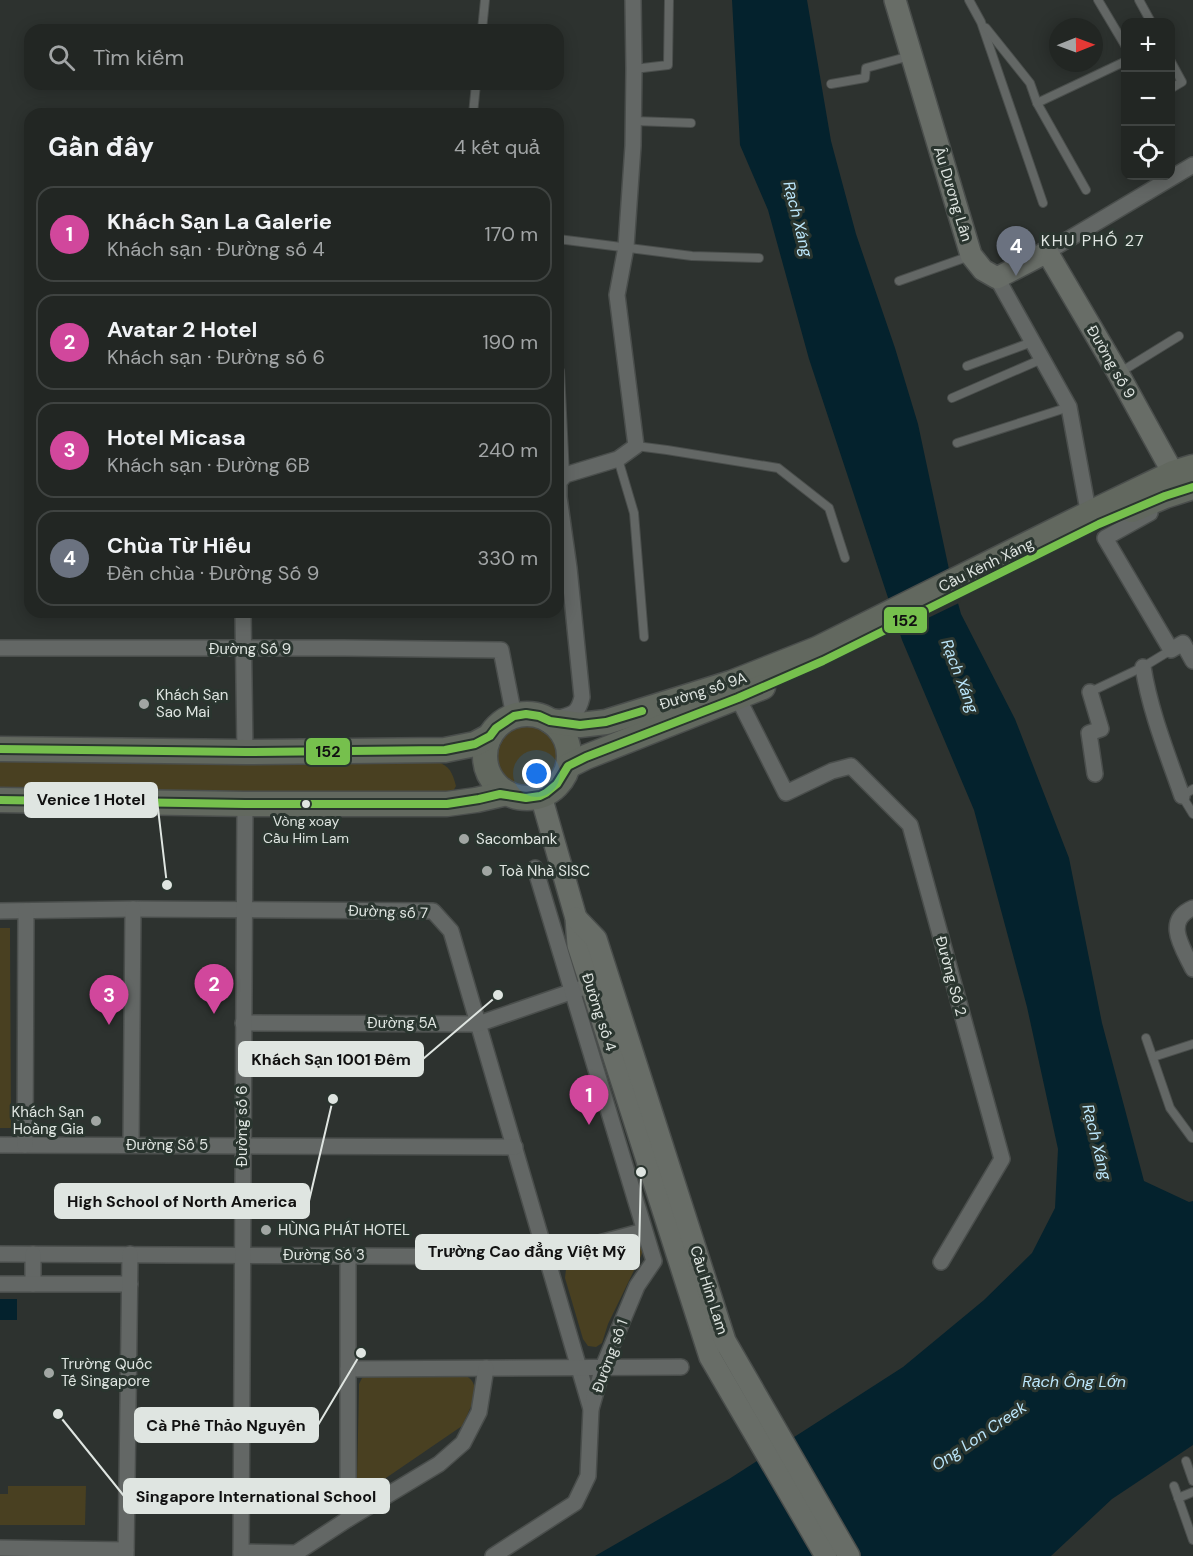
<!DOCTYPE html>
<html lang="vi">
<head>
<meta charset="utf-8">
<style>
  :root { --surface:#222623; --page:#2e3230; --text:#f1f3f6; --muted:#a2a5a6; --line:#3f4341; --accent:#bca0f2 }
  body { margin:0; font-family:"DM Sans",sans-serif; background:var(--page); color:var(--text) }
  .controls { position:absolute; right:18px; top:18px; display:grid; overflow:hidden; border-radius:12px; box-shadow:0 3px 15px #0003 }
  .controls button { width:54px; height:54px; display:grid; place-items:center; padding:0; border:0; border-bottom:2px solid var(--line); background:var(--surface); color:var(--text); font:30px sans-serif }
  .compass { position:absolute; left:1049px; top:18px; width:54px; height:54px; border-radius:50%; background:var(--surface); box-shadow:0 3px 15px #0003; rotate:89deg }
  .you { position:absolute; left:537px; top:774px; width:21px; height:21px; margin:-15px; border:4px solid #fff; border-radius:50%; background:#1a73e8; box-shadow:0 0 0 9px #1a73e833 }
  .badge { display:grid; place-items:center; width:39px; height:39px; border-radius:50%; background:var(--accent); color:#fff; font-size:20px; font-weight:700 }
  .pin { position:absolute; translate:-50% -50px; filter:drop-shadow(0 2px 3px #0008) }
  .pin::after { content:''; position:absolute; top:32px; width:21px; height:18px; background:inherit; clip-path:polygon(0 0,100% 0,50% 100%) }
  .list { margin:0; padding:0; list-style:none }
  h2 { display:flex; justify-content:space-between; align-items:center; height:78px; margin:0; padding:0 24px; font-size:26px }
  h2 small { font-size:20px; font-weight:400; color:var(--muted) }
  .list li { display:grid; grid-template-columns:39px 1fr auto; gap:18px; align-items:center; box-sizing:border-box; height:96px; margin:0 12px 12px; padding:0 12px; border:2px solid var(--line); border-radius:18px }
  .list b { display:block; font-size:22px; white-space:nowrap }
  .list p { margin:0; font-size:20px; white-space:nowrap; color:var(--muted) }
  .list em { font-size:20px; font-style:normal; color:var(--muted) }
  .icon { flex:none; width:33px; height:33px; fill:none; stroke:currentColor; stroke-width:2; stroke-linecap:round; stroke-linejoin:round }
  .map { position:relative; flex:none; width:1193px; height:1556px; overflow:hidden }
  .search { position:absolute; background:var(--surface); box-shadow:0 3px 15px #0003; left:24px; top:24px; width:540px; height:66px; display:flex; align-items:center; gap:15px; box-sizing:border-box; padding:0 21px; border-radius:18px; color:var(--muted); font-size:22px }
  .panel { position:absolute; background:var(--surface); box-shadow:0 3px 15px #0003; left:24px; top:108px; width:540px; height:510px; border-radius:18px }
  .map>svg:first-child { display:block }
</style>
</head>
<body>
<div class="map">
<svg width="1193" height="1556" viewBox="0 0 1193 1556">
  <rect width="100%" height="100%" fill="#2d322f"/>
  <!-- green -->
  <g fill="#494021">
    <circle cx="528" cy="757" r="31"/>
    <path d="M 0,756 L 434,761 C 449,765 452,771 456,786 L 452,793 L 0,792 Z"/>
    <polygon points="0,928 10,928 11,1128 0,1128"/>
    <polygon points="632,1243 639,1246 643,1250 641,1256 608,1324 602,1343 596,1347 588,1346 583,1339 565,1278 566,1269 579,1255"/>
    <path d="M 370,1374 L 460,1374 C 487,1380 470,1409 462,1426 L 364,1493 L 359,1489 L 357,1477 L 359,1390 L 359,1384 L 362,1378 Z"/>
    <polygon points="8,1486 86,1486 85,1525 0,1525 0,1494 8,1494"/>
  </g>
  <!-- water -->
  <g fill="#04222d">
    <polygon points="732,0 807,0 831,141 856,234 895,348 918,424 950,574 961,614 1015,719 1069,858 1102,1023 1144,1181 1189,1202 1193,1201 1193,1445 1112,1499 1051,1556 595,1556 729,1479 903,1367 984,1300 1032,1253 1055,1208 1058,1149 1027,1007 974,810 902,640 809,359 768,210 740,145"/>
    <rect x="0" y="1299" width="17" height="21"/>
  </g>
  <!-- pier -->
  <polygon fill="#2d322f" points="954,575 961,602 897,633 889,607"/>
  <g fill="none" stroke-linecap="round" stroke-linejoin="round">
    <!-- lane casing -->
    <g stroke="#4a4e4c" stroke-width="10">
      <g id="lane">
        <polyline points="969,0 981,22 1043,203"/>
        <polyline points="1098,0 1126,47"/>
        <polyline points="1139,0 1151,22"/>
        <polyline points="986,28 1030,83 1037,103 1086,190"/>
        <polyline points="482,30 485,0"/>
        <polyline points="1170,60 1182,82 1170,89"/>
        <polyline points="634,69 668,65 669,0"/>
        <polyline points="831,84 865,78 866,68 910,56"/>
        <polyline points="1037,103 1126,61"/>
        <polyline points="473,114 476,84"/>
        <polyline points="634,121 691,123"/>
        <polyline points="558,239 692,256 759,258"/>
        <polyline points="899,281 970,256"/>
        <polyline points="967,366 1032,342"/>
        <polyline points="560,371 565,475"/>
        <polyline points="1119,373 1179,336"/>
        <polyline points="952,398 1042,359"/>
        <polyline points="957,443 1069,407"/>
        <polyline points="636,446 667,450 778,468 829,508 845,558"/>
        <polyline points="618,459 634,513 644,637"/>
        <polyline points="1090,692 1143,667 1171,650"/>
        <polyline points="1193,789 1182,796 1193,814"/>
        <polyline points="1146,1038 1170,1108 1192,1138 1193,1138"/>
        <polyline points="1153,1057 1193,1044"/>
        <polyline points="1186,1461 1193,1481"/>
        <polyline points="1174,1486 1193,1540"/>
        <polyline points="1178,1498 1193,1492"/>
      </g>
    </g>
    <!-- street casing -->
    <g stroke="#4a4e4c" stroke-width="18">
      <g id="street">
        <polyline points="1047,252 1193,165"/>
        <polyline points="997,278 1069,407 1087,505"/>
        <polyline points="1150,513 1105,538 1171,650 1183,643 1193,661"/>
        <polyline points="243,612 245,752"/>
        <polyline points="0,648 345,648 501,650 514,716"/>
        <path d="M 1143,667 C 1150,711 1167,753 1182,796"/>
        <polyline points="1090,692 1101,729 1089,733 1095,774"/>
        <polyline points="738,698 786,793 832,771 851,766 910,825 1002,1159 941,1262"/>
        <path d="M 556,719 C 572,714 578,715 582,697 L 569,568 L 559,497 L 559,482 L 565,475 L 618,459 L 636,446 L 617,295 L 626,247 L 633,146 L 634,69 L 633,0"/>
        <path d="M 1193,908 C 1163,921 1183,948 1193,969"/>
        <polyline points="0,911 133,909 433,911 451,931 591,1409"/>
        <polyline points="243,1023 478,1024 582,988"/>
        <polyline points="0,1145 515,1147"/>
        <polyline points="25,1145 26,911"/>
        <polyline points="131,1145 133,909"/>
        <polyline points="0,1254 547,1257 644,1231"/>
        <polyline points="33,1254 33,1284"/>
        <polyline points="0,1284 130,1284"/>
        <polyline points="348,1369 681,1367"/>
        <polyline points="348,1519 348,1256"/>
        <polyline points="0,1548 126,1550"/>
        <polyline points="241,1552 296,1553 348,1519 439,1464 463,1443 479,1412 486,1368"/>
        <polyline points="126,1556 130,1254"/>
        <polyline points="241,1556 245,804"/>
        <polyline points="493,1556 575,1503 588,1476 591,1409 603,1367 637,1286 654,1261 535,868"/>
      </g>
    </g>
    <!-- secondary casing -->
    <g stroke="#4a4e4c" stroke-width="24">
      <g id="secondary">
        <polyline points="895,0 971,255 983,270 997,278 1047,252 1118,373 1173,473"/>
        <polyline points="541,796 576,918 578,945 710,1357 826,1556"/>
        <polyline points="576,918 596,939 725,1341 849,1556"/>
      </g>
    </g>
    <!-- primary casing -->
    <g stroke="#4a4e4c" stroke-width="27">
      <g id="primary">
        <polyline points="1132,510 1165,496 1193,487"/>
        <circle cx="527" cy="756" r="42"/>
        <polyline points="550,721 580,725 606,722 731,683 817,649 1092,512 1173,473 1193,467"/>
        <polyline points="0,749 245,752 445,750 475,744 490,736"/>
        <polyline points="568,766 586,757 763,687"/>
        <polyline points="0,800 245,804 447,804 476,800 507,793"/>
      </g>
    </g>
    <!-- lane -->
    <use href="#lane" stroke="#636765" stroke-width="8"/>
    <!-- street -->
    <use href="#street" stroke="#636765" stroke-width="15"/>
    <!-- secondary -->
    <use href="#secondary" stroke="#686d67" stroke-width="21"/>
    <!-- primary -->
    <use href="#primary" stroke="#62685f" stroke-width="24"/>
    <!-- bus-1 casing -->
    <g stroke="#2a352f" stroke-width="12">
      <g id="bus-1">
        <polyline points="0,749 245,752 445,750 475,744 490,736 496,728 514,716 526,714 539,716 550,721 580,725 606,722 642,711"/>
        <polyline points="0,800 245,804 447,804 479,799 500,794 526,798 540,796 546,793 557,784 568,766 586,757 738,698 823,661 1099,524 1165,496 1193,487"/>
      </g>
    </g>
    <!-- bus-1 -->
    <use href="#bus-1" stroke="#76c04d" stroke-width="8"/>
  </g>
  <!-- markers -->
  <g fill="#a1a6a3" stroke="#2a352f" stroke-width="2">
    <circle cx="144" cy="704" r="6"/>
    <circle cx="464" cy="839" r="6"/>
    <circle cx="487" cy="871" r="6"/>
    <circle cx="96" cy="1121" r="6"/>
    <circle cx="266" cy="1230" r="6"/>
    <circle cx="49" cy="1373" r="6"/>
  </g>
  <circle fill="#dfe5e1" stroke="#2a352f" stroke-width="2" cx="306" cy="804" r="5"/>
  <g text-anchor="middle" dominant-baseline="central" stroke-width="6" stroke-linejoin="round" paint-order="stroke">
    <!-- bus labels -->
    <g font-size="14" fill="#dfe5e1" stroke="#2a352f">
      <text x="306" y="821">Vòng xoay<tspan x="306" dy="17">Cầu Him Lam</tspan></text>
    </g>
    <!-- street labels -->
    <g font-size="15" fill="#dfe5e1" stroke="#2a352f">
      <text transform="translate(953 194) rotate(73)">Âu Dương Lân</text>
      <text transform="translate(1111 362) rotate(60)">Đường số 9</text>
      <text transform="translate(986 565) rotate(-26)">Cầu Kênh Xáng</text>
      <text x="250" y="649">Đường Số 9</text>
      <text transform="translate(703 691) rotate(-18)">Đường số 9A</text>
      <text transform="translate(388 912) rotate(2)">Đường số 7</text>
      <text transform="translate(951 976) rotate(75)">Đường Số 2</text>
      <text transform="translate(599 1012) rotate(72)">Đường số 4</text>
      <text x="402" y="1023">Đường 5A</text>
      <text transform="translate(242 1126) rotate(-90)">Đường số 6</text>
      <text x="167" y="1145">Đường Số 5</text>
      <text x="324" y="1255">Đường Số 3</text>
      <text transform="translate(709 1290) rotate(72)">Cầu Him Lam</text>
      <text transform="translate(610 1356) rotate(-70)">Đường số 1</text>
    </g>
    <!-- poi labels -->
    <g font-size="15" fill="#dfe5e1" stroke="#2a352f" text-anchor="start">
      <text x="156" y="695">Khách Sạn<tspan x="156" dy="17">Sao Mai</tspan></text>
      <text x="476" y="839">Sacombank</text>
      <text x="499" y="871">Toà Nhà SISC</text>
      <text x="84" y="1112" text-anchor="end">Khách Sạn<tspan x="84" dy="17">Hoàng Gia</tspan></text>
      <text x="278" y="1230">HÙNG PHÁT HOTEL</text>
      <text x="61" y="1364">Trường Quốc<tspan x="61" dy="17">Tế Singapore</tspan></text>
    </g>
    <!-- water labels -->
    <g font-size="16" font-style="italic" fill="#bce7fc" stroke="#2a352f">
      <text transform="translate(798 219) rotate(76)">Rạch Xáng</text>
      <text transform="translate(960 676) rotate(69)">Rạch Xáng</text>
      <text transform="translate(1097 1142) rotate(76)">Rạch Xáng</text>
      <text x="1074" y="1381">Rạch Ông Lớn</text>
      <text transform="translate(979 1436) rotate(-34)">Ong Lon Creek</text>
    </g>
    <!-- neighbourhood labels -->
    <g font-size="16" letter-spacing="1.5" fill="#dfe5e1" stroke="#2a352f">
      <text x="1093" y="240">KHU PHỐ 27</text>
    </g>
  </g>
  <!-- callouts -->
  <path fill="none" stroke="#dfe5e1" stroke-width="2" d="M167 885L157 800M498 995L423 1059M333 1099L309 1201M641 1172L639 1252M361 1353L318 1425M58 1414L124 1496"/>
  <g fill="#dfe5e1" stroke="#2a352f" stroke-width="2">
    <circle cx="167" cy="885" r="6"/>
    <circle cx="498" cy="995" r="6"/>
    <circle cx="333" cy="1099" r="6"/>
    <circle cx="641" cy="1172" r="6"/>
    <circle cx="361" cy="1353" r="6"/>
    <circle cx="58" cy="1414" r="6"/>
  </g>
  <g fill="#dfe5e1" stroke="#dfe5e1" stroke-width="2">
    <rect x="25" y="783" width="132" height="34" rx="6"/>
    <rect x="239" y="1042" width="184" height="34" rx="6"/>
    <rect x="55" y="1184" width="254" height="34" rx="6"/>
    <rect x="416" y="1235" width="223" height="34" rx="6"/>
    <rect x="135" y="1408" width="183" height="34" rx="6"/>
    <rect x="124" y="1479" width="265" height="34" rx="6"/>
  </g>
  <g font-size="16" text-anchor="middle" font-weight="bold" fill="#111">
    <text x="91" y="805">Venice 1 Hotel</text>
    <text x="331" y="1065">Khách Sạn 1001 Đêm</text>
    <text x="182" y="1207">High School of North America</text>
    <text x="527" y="1257">Trường Cao đẳng Việt Mỹ</text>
    <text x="226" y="1431">Cà Phê Thảo Nguyên</text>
    <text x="256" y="1502">Singapore International School</text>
  </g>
  <g stroke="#2a352f" stroke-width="2">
    <rect x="883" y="606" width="45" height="28" rx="6" fill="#76c04d"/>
    <rect x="305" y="737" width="46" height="29" rx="6" fill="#76c04d"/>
  </g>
  <g font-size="16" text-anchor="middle" font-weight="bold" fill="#111">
    <text x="905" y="626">152</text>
    <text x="328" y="757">152</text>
  </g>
</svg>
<div class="controls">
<button>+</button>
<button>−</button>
<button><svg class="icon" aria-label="locate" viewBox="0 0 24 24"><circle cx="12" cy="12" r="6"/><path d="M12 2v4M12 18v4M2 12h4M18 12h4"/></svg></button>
</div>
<svg class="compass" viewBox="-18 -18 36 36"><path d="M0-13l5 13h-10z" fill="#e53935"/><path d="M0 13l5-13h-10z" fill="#a2a5a6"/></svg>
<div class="you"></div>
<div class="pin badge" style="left:589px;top:1125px;background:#d1479c">1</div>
<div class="pin badge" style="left:214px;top:1014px;background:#d1479c">2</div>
<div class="pin badge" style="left:109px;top:1025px;background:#d1479c">3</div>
<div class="pin badge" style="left:1016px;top:276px;background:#6b7280">4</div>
<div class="search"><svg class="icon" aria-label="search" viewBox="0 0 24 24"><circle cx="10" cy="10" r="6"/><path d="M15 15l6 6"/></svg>Tìm kiếm</div>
<section class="panel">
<h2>Gần đây<small>4 kết quả</small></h2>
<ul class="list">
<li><span class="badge" style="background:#d1479c">1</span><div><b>Khách Sạn La Galerie</b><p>Khách sạn · Đường số 4</p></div><em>170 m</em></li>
<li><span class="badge" style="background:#d1479c">2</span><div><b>Avatar 2 Hotel</b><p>Khách sạn · Đường số 6</p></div><em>190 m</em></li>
<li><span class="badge" style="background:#d1479c">3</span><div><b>Hotel Micasa</b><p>Khách sạn · Đường 6B</p></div><em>240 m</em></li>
<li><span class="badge" style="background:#6b7280">4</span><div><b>Chùa Từ Hiếu</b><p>Đền chùa · Đường Số 9</p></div><em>330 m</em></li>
</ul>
</section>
</div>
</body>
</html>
